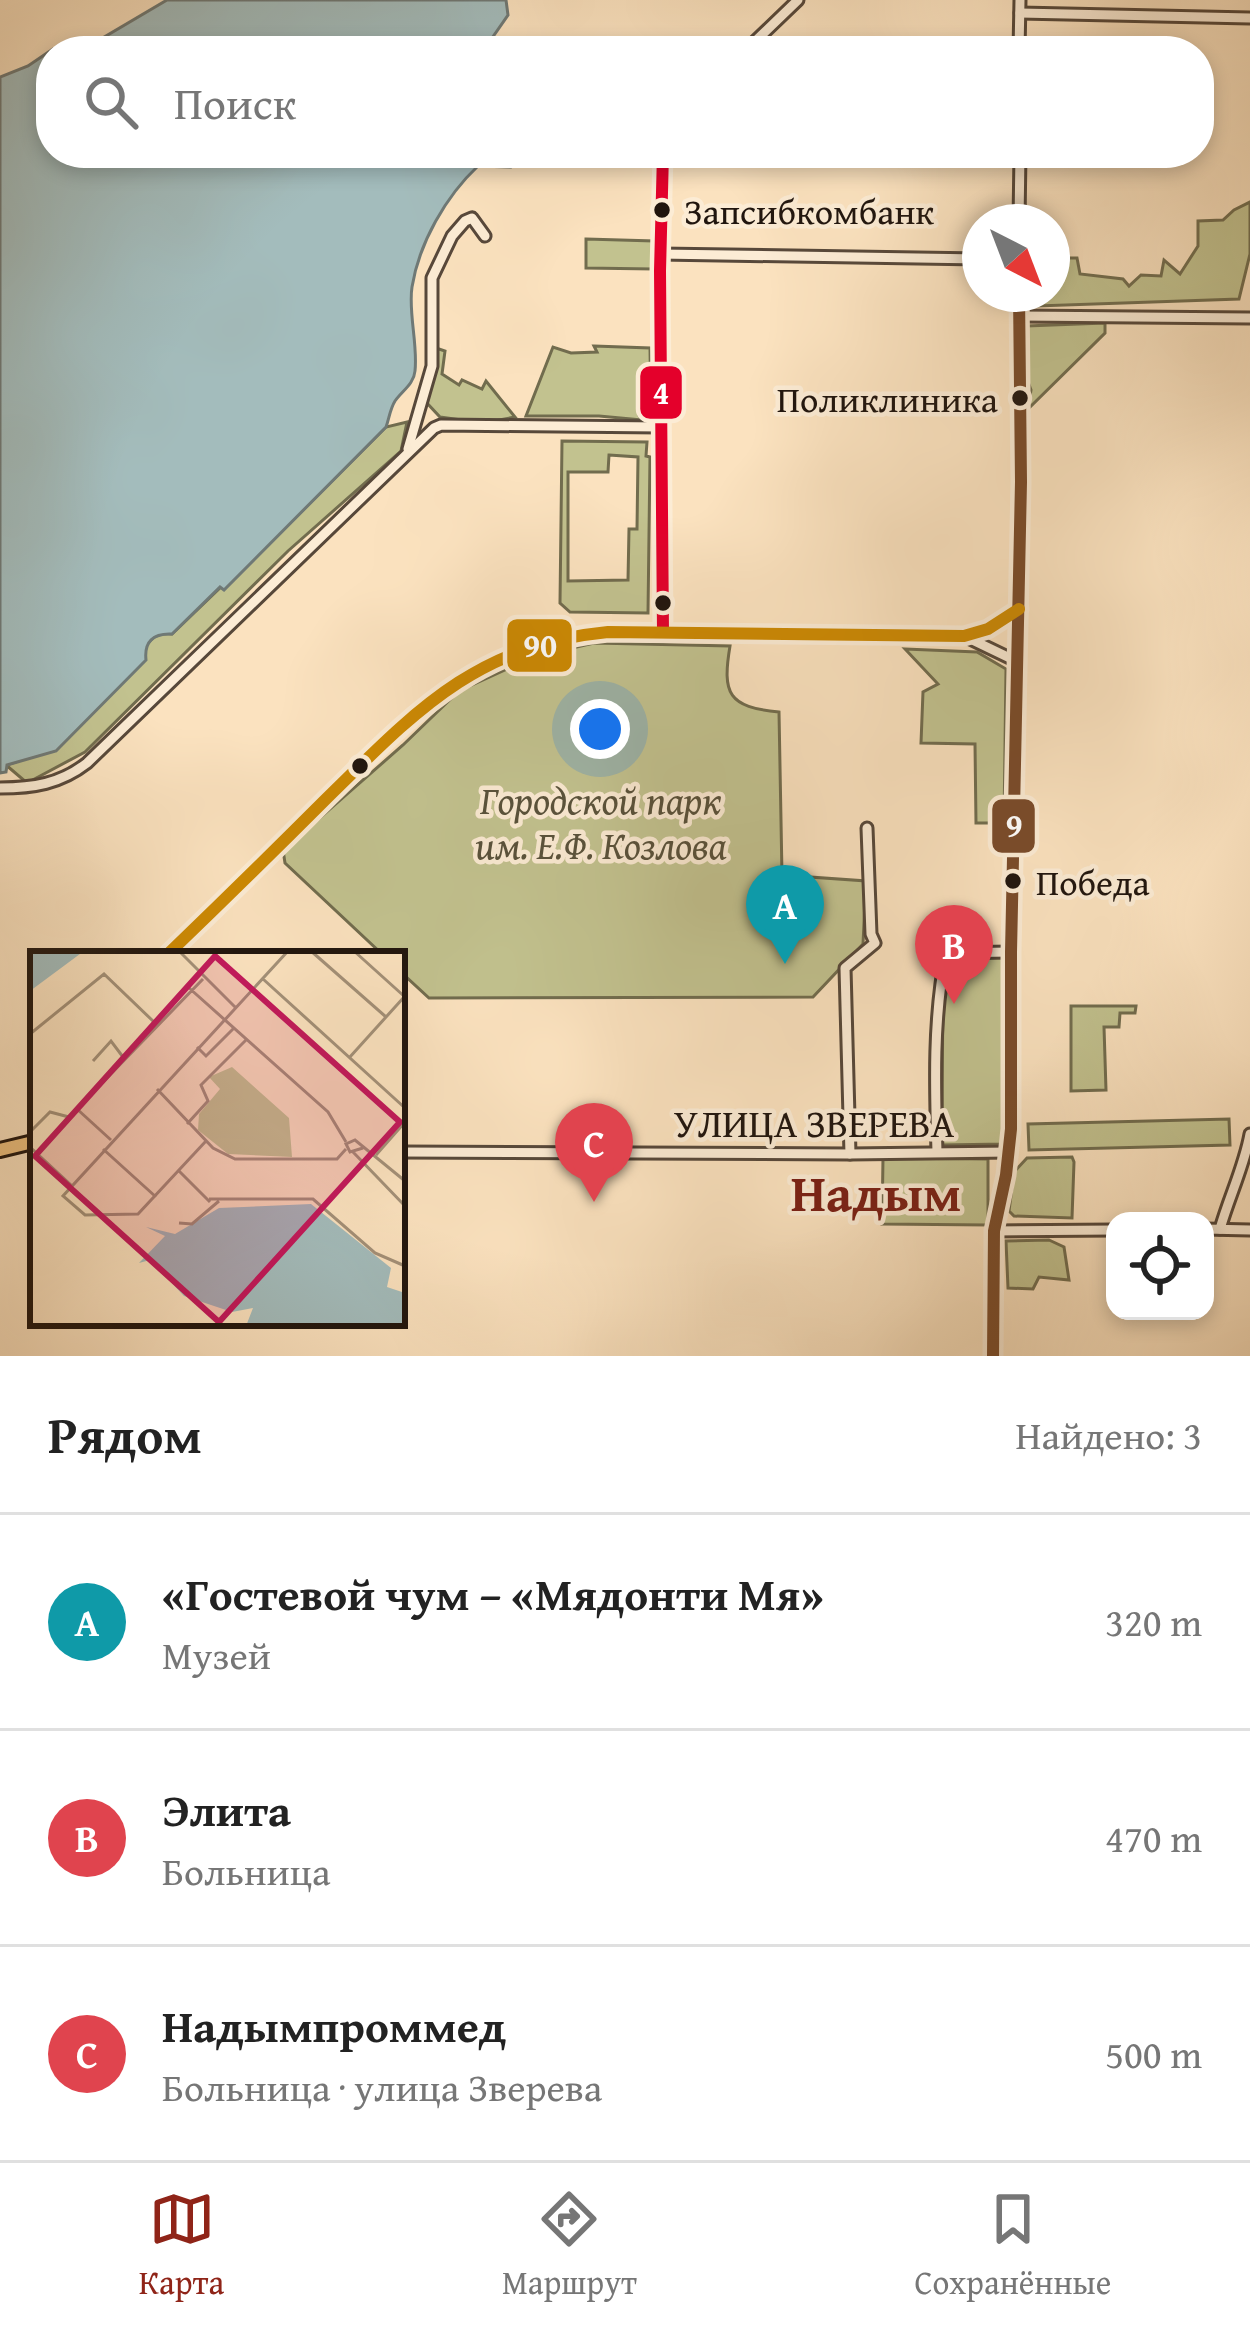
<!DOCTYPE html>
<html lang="ru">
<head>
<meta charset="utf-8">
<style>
  :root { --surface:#fff; --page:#f2f2f2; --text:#222; --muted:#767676; --line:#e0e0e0; --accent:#8f2418 }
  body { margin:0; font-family:"Gentium Book Plus",serif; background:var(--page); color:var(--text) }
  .controls { position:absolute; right:36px; bottom:36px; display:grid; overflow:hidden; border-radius:24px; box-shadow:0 6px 18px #0003 }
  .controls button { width:108px; height:108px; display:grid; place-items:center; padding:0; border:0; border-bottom:3px solid var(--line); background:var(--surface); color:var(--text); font:60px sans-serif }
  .compass { position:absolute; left:962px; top:204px; width:108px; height:108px; border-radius:50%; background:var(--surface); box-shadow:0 6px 18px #0003; rotate:138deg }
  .you { position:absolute; left:600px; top:729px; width:42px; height:42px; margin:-30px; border:9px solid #fff; border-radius:50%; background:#1a73e8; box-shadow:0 0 0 18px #1a73e833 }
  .badge { display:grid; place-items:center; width:78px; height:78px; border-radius:50%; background:var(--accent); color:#fff; font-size:39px; font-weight:700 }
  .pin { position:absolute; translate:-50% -99px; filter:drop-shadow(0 3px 6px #0008) }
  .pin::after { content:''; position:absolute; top:63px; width:42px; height:36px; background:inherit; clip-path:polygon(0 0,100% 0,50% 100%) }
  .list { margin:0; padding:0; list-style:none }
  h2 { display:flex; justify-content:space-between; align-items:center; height:156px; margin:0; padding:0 48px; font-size:51px }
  h2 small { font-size:39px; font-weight:400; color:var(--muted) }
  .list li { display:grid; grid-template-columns:78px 1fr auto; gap:36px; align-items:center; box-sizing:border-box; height:216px; padding:0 48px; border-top:3px solid var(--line) }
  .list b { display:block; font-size:45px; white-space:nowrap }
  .list p { margin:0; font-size:39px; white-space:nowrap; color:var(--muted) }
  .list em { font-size:39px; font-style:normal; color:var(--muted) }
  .icon { flex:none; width:66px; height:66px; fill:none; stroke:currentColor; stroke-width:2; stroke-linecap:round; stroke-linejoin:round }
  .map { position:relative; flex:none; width:1250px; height:1356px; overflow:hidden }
  .search { position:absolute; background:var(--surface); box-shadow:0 6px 18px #0003; left:36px; right:36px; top:36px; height:132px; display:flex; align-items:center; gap:30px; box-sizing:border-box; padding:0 42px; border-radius:48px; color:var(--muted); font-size:45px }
  .sheet { height:804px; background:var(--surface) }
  nav { display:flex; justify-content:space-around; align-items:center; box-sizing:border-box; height:168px; border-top:3px solid var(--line); background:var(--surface); font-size:33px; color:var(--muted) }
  nav a { display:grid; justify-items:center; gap:6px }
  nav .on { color:var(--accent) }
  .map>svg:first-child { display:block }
</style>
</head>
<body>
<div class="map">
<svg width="1250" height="1356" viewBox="0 0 1250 1356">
  <rect width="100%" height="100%" fill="#fbe2bf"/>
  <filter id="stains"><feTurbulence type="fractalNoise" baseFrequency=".00167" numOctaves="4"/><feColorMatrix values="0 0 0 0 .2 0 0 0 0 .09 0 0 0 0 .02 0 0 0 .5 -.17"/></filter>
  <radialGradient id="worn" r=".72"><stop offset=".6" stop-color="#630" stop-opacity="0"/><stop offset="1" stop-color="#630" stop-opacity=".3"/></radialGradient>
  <!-- green -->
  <g fill="#c2c28f" stroke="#716c4e" stroke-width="3" fill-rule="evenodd">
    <polygon points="1250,202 1250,254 1239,299 1037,306 1037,294 1052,294 1052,258 1077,258 1080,274 1123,279 1129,286 1141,275 1161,276 1164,260 1180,274 1198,246 1198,221 1223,220 1234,210"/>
    <polygon points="586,239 654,241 653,269 586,268"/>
    <polygon points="1105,323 1105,333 1028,409 1031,390 1028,382 1022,382 1023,331 1026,326"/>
    <polygon points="594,346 650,348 651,417 647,417 646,420 643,417 640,417 642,420 599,416 526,416 553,347 571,353 597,352"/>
    <polygon points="436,348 445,351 442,374 459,385 462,380 482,389 486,381 515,417 483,423 440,417 426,402"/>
    <path d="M 407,422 L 401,451 L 288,551 L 85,752 L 27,783 L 6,765 L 25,759 L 145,648 C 152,636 158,633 172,634 L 221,587 L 224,589 L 386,427 Z"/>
    <path d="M 562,441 L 647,442 L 646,456 L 650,457 L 648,613 L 570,612 L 560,603 ZM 609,455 L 638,457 L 637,529 L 629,529 L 628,580 L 568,581 L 568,472 L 608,472 Z"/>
    <path d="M 594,643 L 730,646 C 722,694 728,707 779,712 L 782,875 L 866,881 L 863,944 L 813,997 L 429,998 L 402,973 L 402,954 L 382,954 L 285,863 L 283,850 L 403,745 L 459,691 L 533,657 Z"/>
    <polygon points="905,649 977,652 1006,669 1004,823 976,823 975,744 921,743 923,692 938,684"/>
    <polygon points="943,956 1004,956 1004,1144 942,1145"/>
    <polygon points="1071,1006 1136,1006 1135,1013 1120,1013 1119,1027 1104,1027 1106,1090 1071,1091"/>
    <polygon points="1229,1119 1230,1145 1029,1150 1028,1124"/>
    <polygon points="1072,1157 1074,1162 1072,1218 1014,1216 1009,1211 1014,1172 1027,1158"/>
    <polygon points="883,1158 988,1159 988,1225 882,1224"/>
    <polygon points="1049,1240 1064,1247 1069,1280 1039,1277 1033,1289 1008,1288 1006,1241"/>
  </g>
  <!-- water -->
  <path fill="#a3bcbc" stroke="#6f7976" stroke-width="3" d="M 167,0 L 506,0 L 508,15 L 483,51 L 51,51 L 51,153 L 529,153 L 511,167 L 478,166 C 446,196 419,243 412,287 C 408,312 418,344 415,371 C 414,384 402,391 395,401 C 390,409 389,419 386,427 L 224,590 L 220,587 L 172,634 C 153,633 144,642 146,660 L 56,751 L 7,765 L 6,772 L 0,773 L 0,77 L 28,66 L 53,49 L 94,43 Z"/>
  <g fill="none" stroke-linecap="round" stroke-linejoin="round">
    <!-- minor casing -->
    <g stroke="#57483a" stroke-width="15">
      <g id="minor">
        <polyline points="1020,13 1250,18"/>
        <polyline points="745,51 798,0"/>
        <polyline points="1019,51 1020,0"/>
        <polyline points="1019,222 1020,153"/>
        <polyline points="660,254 980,259"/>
        <polyline points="1020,316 1250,318"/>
        <polyline points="408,449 432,366 432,278 452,236 465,221 472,218 485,236"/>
        <polyline points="663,632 660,271 663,153"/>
        <polyline points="964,636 1018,662"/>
        <path d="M 0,788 C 33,788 60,784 87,763 L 434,428 L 441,425 L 661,427"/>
        <path d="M 168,954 C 221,903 273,852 325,800 C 415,712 475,645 608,632 L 964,636 L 988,629 L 1019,609"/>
        <polyline points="402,1152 850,1154 1010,1152"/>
        <path d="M 937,1152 C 935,1085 933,1019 946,953 L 1011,952"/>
        <polyline points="850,1154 845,968 875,943 871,934 867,828"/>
        <polyline points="1205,1229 1250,1230"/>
        <path d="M 1220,1229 C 1229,1197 1244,1167 1250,1134"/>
        <polyline points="994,1231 1115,1230"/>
        <polyline points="993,1356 994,1231 1006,1175 1011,1129 1011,952 1021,482 1019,294"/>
      </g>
    </g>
    <!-- major casing -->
    <g stroke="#20150e" stroke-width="18">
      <polyline id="major" points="0,1150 33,1142"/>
    </g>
    <!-- minor -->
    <use href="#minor" stroke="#fcecd5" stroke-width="9"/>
    <!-- major -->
    <use href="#major" stroke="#eec180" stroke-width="12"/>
    <!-- bus-1 casing -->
    <g stroke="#fcecd5" stroke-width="21">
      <polyline id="bus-1" points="993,1356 994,1231 1006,1175 1011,1129 1011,952 1021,482 1019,294"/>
    </g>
    <!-- bus-2 casing -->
    <g stroke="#fcecd5" stroke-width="21">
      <polyline id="bus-2" points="663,632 660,271 663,153"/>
    </g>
    <!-- bus-3 casing -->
    <g stroke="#fcecd5" stroke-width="21">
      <path id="bus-3" d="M 168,954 C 221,903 273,852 325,800 C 415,712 475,645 608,632 L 964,636 L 988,629 L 1019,609"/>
    </g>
    <!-- bus-1 -->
    <use href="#bus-1" stroke="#7a4b2a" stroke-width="12"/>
    <!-- bus-2 -->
    <use href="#bus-2" stroke="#e4002b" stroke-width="12"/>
    <!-- bus-3 -->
    <use href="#bus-3" stroke="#cc8903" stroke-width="12"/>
  </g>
  <!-- markers -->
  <g fill="#20150e" stroke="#fcecd5" stroke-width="4.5">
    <circle cx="662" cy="210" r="10"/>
    <circle cx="1020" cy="398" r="10"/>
    <circle cx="663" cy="603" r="10"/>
    <circle cx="360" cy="766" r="10"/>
    <circle cx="1013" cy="881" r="10"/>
  </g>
  <g text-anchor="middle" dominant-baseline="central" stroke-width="9" stroke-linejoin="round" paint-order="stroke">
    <!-- bus labels -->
    <g font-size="36" fill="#20150e" stroke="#fcecd5" text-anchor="start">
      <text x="684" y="210">Запсибкомбанк</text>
      <text x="998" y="398" text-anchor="end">Поликлиника</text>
      <text x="1036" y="881">Победа</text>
    </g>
    <!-- park labels -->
    <g font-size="39" font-style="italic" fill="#59523b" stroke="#fcecd5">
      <text x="601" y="799">Городской парк<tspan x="601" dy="45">им. Е.Ф. Козлова</tspan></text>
    </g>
    <!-- street labels -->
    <g font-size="39" fill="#20150e" stroke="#fcecd5">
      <text x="814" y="1122">УЛИЦА ЗВЕРЕВА</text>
    </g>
    <!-- district labels -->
    <g font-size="51" font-weight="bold" fill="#7a1f14" stroke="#fcecd5">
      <text x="876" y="1192">Надым</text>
    </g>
  </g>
  <!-- overview -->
  <g transform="translate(30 951)">
    <rect width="375" height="375" fill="#fbe2bf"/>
    <path d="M 202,116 L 259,167 L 262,206 L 198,203 L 168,179 L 169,163 L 190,138 L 179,126 Z" fill="#c2c28f"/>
    <path d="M 0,0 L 54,0 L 0,40 ZM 281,253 L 361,317 L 357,336 L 375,342 L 375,375 L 216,375 L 223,357 L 202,361 L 154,345 L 120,309 L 109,312 L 135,285 L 116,276 L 145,283 L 189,257 Z" fill="#a3bcbc"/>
    <path fill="none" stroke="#a39078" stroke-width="3" d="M 149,0 L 206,57M 281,0 L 356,66M 324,0 L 375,46M 233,28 L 375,157M 158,36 L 298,161 L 316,191M 0,83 L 74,23 L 124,71M 167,96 L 176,105 L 204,77M 319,107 L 375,45M 63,110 L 81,90 L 93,106M 127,138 L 183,197 L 205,208 L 307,208 L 316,198M 47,158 L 81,189M 157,173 L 178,150 L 171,134 L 217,88M 0,181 L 20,161 L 39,166 L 173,28M 176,190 L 108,263 L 55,264 L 33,245 L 258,0M 0,196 L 41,234M 333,197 L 320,201 L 316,193 L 325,189 L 375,230M 73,198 L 126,246M 323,201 L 375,255M 346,204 L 375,171M 149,220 L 180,251M 179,248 L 283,248 L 345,302 L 375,315M 149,272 L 162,273 L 189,250"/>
    <path fill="#c2185b" fill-opacity="0.15" stroke="#c2185b" stroke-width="6" d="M 185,5 L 370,171 L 189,371 L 5,205 Z"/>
    <rect width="375" height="375" fill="none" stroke="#20150e" stroke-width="6"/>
  </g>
  <g stroke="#fcecd5" stroke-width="4.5">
    <rect x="638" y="364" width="46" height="57" rx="12" fill="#e4002b"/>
    <rect x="505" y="617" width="69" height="57" rx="12" fill="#cc8903"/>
    <rect x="990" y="797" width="47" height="58" rx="12" fill="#7a4b2a"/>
  </g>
  <g font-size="33" text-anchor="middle" font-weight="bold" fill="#fff">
    <text x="661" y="404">4</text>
    <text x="540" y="657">90</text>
    <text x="1014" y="837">9</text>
  </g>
  <rect width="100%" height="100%" filter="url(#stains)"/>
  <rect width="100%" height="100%" fill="url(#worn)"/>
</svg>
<div class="controls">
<button><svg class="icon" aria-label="locate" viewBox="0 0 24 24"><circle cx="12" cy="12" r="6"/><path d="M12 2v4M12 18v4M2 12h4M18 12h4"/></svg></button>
</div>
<svg class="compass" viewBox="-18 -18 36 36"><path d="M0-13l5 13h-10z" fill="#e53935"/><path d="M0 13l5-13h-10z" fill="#767676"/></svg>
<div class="you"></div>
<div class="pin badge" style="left:785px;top:964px;background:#0f9aa8">A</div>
<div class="pin badge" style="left:954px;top:1004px;background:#e0444e">B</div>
<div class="pin badge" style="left:594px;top:1202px;background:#e0444e">C</div>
<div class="search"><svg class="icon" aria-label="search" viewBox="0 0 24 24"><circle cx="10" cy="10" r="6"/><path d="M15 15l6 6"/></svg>Поиск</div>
</div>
<section class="sheet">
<h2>Рядом<small>Найдено: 3</small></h2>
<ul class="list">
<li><span class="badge" style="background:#0f9aa8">A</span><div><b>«Гостевой чум – «Мядонти Мя»</b><p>Музей</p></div><em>320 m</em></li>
<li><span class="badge" style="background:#e0444e">B</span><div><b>Элита</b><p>Больница</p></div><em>470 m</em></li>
<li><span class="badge" style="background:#e0444e">C</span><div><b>Надымпроммед</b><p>Больница · улица Зверева</p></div><em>500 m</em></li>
</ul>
</section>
<nav>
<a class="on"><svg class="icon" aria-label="map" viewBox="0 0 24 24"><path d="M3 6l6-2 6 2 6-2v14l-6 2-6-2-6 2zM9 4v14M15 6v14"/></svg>Карта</a>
<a><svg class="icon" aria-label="directions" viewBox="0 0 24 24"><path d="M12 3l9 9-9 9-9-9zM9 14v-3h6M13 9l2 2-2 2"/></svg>Маршрут</a>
<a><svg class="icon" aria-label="saved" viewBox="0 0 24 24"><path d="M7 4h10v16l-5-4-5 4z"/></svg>Сохранённые</a>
</nav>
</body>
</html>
